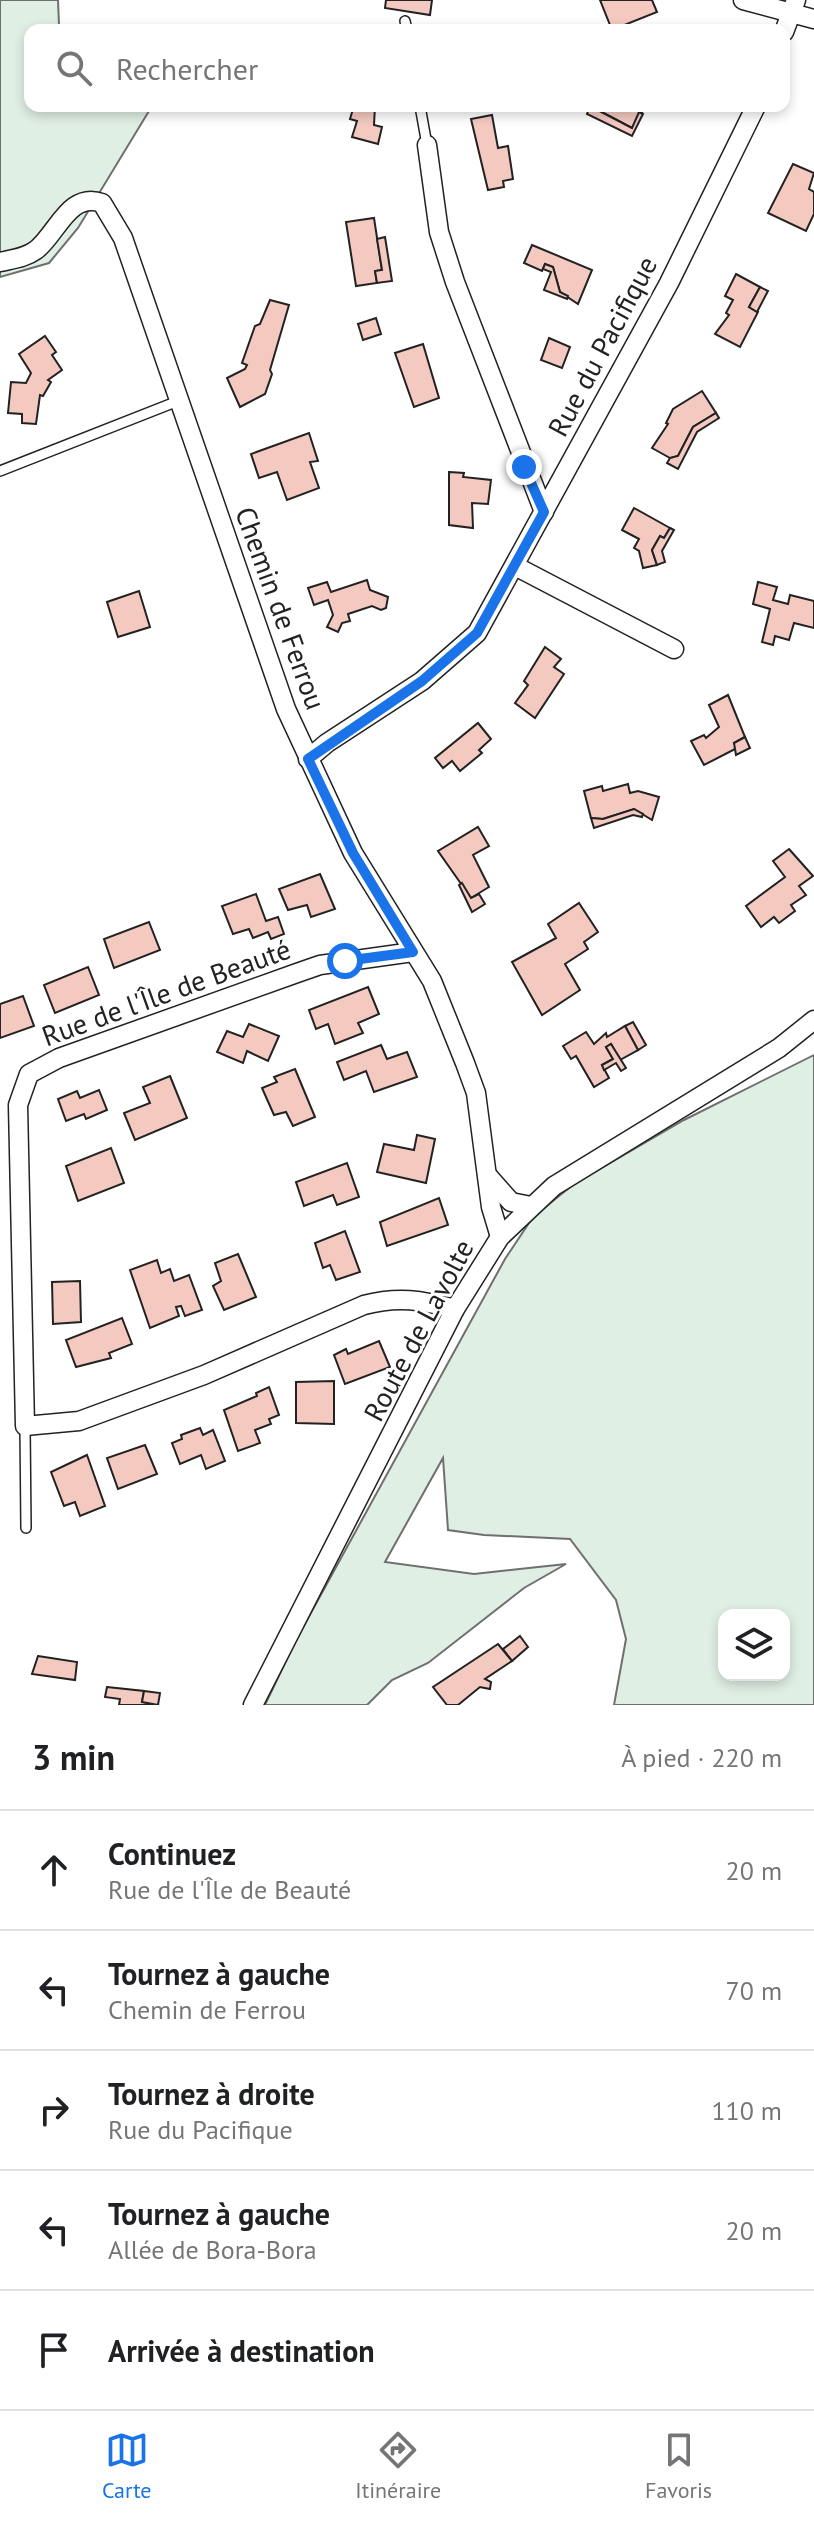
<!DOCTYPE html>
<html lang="fr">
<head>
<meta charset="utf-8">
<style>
  :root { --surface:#fff; --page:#f6f6f6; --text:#202124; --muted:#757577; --line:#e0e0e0; --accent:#1a73e8 }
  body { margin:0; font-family:"PT Sans",sans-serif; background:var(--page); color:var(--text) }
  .controls { position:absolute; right:24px; bottom:24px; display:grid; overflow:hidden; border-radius:16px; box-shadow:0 4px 12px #0003 }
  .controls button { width:72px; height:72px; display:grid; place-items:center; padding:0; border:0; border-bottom:2px solid var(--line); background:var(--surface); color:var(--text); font:40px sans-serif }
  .stop { position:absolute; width:24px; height:24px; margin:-18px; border:6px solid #1a73e8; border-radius:50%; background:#fff }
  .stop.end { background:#1a73e8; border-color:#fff; box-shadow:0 2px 8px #0008 }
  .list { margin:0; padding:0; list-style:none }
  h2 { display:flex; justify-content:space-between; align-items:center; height:104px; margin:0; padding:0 32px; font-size:34px }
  h2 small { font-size:26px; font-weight:400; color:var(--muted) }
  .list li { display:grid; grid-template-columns:52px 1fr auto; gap:24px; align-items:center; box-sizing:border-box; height:120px; padding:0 32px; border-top:2px solid var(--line) }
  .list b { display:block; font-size:30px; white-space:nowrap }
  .list p { margin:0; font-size:26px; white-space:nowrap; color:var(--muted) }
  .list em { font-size:26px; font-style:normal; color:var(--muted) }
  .icon { flex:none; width:44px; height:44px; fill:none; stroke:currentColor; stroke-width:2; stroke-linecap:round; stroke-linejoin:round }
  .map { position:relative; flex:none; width:814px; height:1705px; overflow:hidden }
  .search { position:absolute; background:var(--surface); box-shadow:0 4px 12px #0003; left:24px; right:24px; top:24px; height:88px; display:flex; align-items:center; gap:20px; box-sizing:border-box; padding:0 28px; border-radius:16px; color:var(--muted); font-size:30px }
  .sheet { height:704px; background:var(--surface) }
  nav { display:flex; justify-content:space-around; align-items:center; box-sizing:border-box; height:112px; border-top:2px solid var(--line); background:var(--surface); font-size:22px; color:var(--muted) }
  nav a { display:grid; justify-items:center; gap:4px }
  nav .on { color:var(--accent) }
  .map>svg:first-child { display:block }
</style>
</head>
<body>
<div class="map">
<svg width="814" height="1705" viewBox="0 0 814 1705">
  <rect width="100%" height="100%" fill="#fff"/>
  <!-- green -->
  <g fill="#e0efe3" stroke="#6f6f6f" stroke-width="2" fill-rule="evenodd">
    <polygon points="0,0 58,0 59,25 69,30 30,30 30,106 152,106 78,228 49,263 0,277"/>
    <path d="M 814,1055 L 814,1705 L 614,1705 L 626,1639 L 616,1600 L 570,1539 L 484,1535 L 448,1530 L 443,1458 L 385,1562 L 474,1574 L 566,1564 L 524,1588 L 428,1663 L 392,1680 L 367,1705 L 265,1705 L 295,1642 L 505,1259 L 533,1217 L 574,1184 L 684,1120 ZM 724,1615 L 784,1615 L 784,1675 L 724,1675 Z"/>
  </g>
  <!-- building -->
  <g fill="#f3c9c0" stroke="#222" stroke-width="2">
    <polygon points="386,0 432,0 430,15 385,8"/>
    <polygon points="600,0 652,0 657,12 612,30"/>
    <polygon points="375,106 374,125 382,127 378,144 352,137 357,121 350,119 353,109 347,106"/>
    <polygon points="590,106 646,106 632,128"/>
    <polygon points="590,106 632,128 639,112 643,114 632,136 587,114"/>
    <polygon points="492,115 498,148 508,146 513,179 503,181 504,187 488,190 471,119"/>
    <polygon points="793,164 814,173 809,189 814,192 814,214 806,231 768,213"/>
    <polygon points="374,218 382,270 375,271 377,283 356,286 346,222"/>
    <polygon points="385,237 392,281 377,283 375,271 382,270 377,239"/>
    <polygon points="532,245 592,270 578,304 560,292 553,267 545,264 542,271 524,263"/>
    <polygon points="545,264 553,267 560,292 568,296 567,299 544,290 551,272 543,269"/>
    <polygon points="736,274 760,287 749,307 758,312 740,347 715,334 729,315 726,313 733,300 725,296"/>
    <polygon points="760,287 768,291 757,312 749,307"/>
    <polygon points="270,300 289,305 270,370 272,374 265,394 240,407 227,378 245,369 247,365 242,363 255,326 260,324"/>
    <polygon points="376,318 381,334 363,340 358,324"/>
    <polygon points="45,336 56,352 52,355 62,370 48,380 51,382 43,396 40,395 36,424 22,423 22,414 8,413 11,382 26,383 31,373 19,354"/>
    <polygon points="549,338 570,347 562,368 541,360"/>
    <polygon points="423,344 439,398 414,407 395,353"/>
    <polygon points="702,391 716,413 693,427 678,456 670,458 652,448 668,424 666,423 673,409"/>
    <polygon points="716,413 719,418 697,432 678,469 667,463 670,458 678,456 693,427"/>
    <polygon points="309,433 318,461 310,462 319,488 287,500 277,472 259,478 251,454"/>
    <polygon points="449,472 464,473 463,477 491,480 488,504 472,503 473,528 449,525"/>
    <polygon points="634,508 670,528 664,538 660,536 652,550 657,565 643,568 639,551 634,548 639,539 622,530"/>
    <polygon points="670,528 674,530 662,551 665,562 657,565 652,550 660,536 664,538"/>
    <polygon points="367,580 370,590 388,597 386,608 381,610 372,606 348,614 350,621 342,623 338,632 327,627 333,615 328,600 314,605 308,588 327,582 331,592"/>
    <polygon points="758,582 777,587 773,600 788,604 790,595 814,601 814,628 794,623 789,640 775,636 773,645 762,642 770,609 753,604"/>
    <polygon points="139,591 150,627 118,637 107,602"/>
    <polygon points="545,647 561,659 554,667 564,674 535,718 515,703 528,685 524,681"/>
    <polygon points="728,695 745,737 734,743 737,748 704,765 691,741 704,735 706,738 719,727 709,705"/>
    <polygon points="478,723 491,739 479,750 482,753 460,771 452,761 443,768 435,758"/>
    <polygon points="745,737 750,748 736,755 734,743"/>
    <polygon points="628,784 630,793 638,791 659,797 652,820 634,809 603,819 591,818 584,791 602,786 603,791"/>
    <polygon points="634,809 643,814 642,817 633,815 594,828 591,818 603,819"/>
    <polygon points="478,827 489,846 473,855 489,887 471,898 438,851"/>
    <polygon points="789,849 813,876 799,886 806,895 791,905 795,911 779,923 774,917 761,927 746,906 785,877 773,861"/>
    <polygon points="320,874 335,909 311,917 307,905 288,910 279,889"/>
    <polygon points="462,883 471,898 479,894 485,904 472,912 459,885"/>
    <polygon points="256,894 266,921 278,917 284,934 271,939 268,932 253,938 249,929 233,934 222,906"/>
    <polygon points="579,903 598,932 584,942 588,949 565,964 580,990 542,1015 512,962 556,938 548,924"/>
    <polygon points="149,922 160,950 114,968 104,939"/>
    <polygon points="88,967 99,995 55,1013 44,985"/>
    <polygon points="368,987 379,1014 358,1023 363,1033 335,1044 328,1024 316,1029 309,1010"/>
    <polygon points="23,996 34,1026 0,1038 0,1004"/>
    <polygon points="633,1022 646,1045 638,1050 625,1026"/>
    <polygon points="249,1024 279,1036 268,1061 247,1051 243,1063 217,1052 227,1031 243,1037"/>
    <polygon points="625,1026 638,1050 620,1060 611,1044 606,1047 613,1059 602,1065 609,1078 594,1087 576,1056 571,1059 563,1046 586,1032 594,1044 606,1033 607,1037"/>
    <polygon points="611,1044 626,1068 621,1071 616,1063 604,1070 602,1065 613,1059 606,1047"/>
    <polygon points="381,1045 387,1059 407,1052 417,1077 374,1092 366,1071 344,1080 337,1062"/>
    <polygon points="295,1069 315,1117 293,1126 286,1112 274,1115 262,1088 277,1082 274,1077"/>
    <polygon points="170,1076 187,1118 135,1140 124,1113 150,1103 143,1087"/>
    <polygon points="99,1090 107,1110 86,1119 84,1114 66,1121 58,1099 77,1091 80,1098"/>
    <polygon points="417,1135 435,1139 426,1183 377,1172 384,1144 414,1150"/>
    <polygon points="111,1148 124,1183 78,1201 66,1166"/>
    <polygon points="347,1163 359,1197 337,1205 333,1195 304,1206 296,1182"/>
    <polygon points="439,1198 448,1225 387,1246 380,1222"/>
    <polygon points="345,1231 360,1272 336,1280 330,1265 323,1268 315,1243"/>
    <polygon points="238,1254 256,1297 224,1310 213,1286 221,1281 215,1263"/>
    <polygon points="157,1260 161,1273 170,1269 174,1281 189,1275 202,1310 185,1316 181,1306 176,1307 179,1316 150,1328 130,1270"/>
    <polygon points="80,1281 81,1322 53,1324 52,1282"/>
    <polygon points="122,1318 132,1344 109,1353 111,1358 76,1367 66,1340"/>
    <polygon points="379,1341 390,1367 345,1384 334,1355 346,1349 348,1354"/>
    <polygon points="334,1381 334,1424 296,1423 296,1382"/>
    <polygon points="269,1387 279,1415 269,1419 271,1424 255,1430 260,1443 238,1451 224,1410 257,1396 256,1393"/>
    <polygon points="200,1428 203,1435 213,1430 225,1461 206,1469 201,1455 180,1464 172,1443 182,1439 181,1435"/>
    <polygon points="145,1445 157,1474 118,1489 107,1458"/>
    <polygon points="87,1455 105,1506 80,1516 75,1502 64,1506 51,1472"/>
    <polygon points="520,1636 528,1647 512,1661 503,1649"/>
    <polygon points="498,1644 512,1661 485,1679 491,1682 490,1689 480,1687 458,1705 447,1705 433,1687"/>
    <polygon points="38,1656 77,1662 75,1680 32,1674"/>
    <polygon points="107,1687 144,1691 142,1702 159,1705 119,1705 120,1699 105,1697"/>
    <polygon points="144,1691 160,1693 158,1705 142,1702"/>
  </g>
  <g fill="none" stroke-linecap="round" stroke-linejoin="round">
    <!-- service casing -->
    <g stroke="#222" stroke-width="12">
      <g id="service">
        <polyline points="405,21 407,30"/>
        <polyline points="420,106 427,145"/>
        <polyline points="0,471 178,401"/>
        <polyline points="25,1426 26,1528"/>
      </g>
    </g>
    <!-- minor casing -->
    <g stroke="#222" stroke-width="21">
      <g id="minor">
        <polyline points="743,0 814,19"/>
        <polyline points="784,32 796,0"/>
        <polyline points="427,145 439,232 455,282 544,512"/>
        <path d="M 0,262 C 13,259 25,258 36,250 C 57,234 69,191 102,203 L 123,238 L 286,709 L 353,853 L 432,981 L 465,1063 L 476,1093 L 491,1207 L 500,1237"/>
        <polyline points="515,566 674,649"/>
        <polyline points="308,759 327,743 422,681 477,633 669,283 756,106"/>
        <path d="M 413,952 L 320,965 L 297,973 L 59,1058 L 29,1074 L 18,1105 L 25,1426 L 79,1421 L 204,1375 L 364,1305 C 398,1296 422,1300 455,1309"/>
        <polyline points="488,1176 511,1202 531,1206"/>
        <polyline points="253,1705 455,1309 500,1237 554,1186 779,1048 814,1020"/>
      </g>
    </g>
    <!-- service -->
    <use href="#service" stroke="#fff" stroke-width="9"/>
    <!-- minor -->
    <use href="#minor" stroke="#fff" stroke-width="18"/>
  </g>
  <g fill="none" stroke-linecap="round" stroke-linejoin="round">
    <!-- route -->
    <polyline stroke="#1a73e8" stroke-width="10" points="345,961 413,952 353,853 308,759 422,681 477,633 544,512 524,467"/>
  </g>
  <g text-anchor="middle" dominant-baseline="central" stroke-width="6" stroke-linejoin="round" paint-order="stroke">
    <!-- street labels -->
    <g font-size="28" fill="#222" stroke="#fff">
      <text transform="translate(602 346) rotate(-62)">Rue du Pacifique</text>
      <text transform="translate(281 608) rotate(70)">Chemin de Ferrou</text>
      <text transform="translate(166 992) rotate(-20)">Rue de l'Île de Beauté</text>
      <text transform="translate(418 1330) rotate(-62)">Route de Lavolte</text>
    </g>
  </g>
</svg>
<div class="controls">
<button><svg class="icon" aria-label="layers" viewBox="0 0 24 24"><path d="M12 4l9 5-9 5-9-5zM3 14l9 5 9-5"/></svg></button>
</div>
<div class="stop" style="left:345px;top:961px"></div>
<div class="stop end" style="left:524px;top:467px"></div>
<div class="search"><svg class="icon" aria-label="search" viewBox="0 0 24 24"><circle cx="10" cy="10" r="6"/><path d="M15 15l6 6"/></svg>Rechercher</div>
</div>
<section class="sheet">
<h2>3 min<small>À pied · 220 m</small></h2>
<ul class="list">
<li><svg class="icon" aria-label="ahead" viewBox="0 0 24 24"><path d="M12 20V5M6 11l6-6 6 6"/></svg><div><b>Continuez</b><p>Rue de l'Île de Beauté</p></div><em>20 m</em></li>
<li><svg class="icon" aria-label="left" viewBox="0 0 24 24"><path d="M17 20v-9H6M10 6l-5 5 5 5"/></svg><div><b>Tournez à gauche</b><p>Chemin de Ferrou</p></div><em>70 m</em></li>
<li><svg class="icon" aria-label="right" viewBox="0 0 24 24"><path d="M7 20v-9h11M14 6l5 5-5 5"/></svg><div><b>Tournez à droite</b><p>Rue du Pacifique</p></div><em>110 m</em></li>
<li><svg class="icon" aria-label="left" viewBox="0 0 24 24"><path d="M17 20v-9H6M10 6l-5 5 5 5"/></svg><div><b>Tournez à gauche</b><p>Allée de Bora-Bora</p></div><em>20 m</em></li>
<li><svg class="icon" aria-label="arrive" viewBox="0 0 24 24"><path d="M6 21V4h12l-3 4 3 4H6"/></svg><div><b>Arrivée à destination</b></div></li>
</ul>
</section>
<nav>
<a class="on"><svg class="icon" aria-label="map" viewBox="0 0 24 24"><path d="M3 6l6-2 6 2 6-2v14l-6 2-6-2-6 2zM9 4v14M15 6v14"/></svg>Carte</a>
<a><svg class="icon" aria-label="directions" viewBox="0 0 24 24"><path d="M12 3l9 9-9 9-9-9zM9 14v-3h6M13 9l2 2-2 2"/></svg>Itinéraire</a>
<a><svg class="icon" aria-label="saved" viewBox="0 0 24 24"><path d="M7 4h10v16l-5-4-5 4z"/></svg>Favoris</a>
</nav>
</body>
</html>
